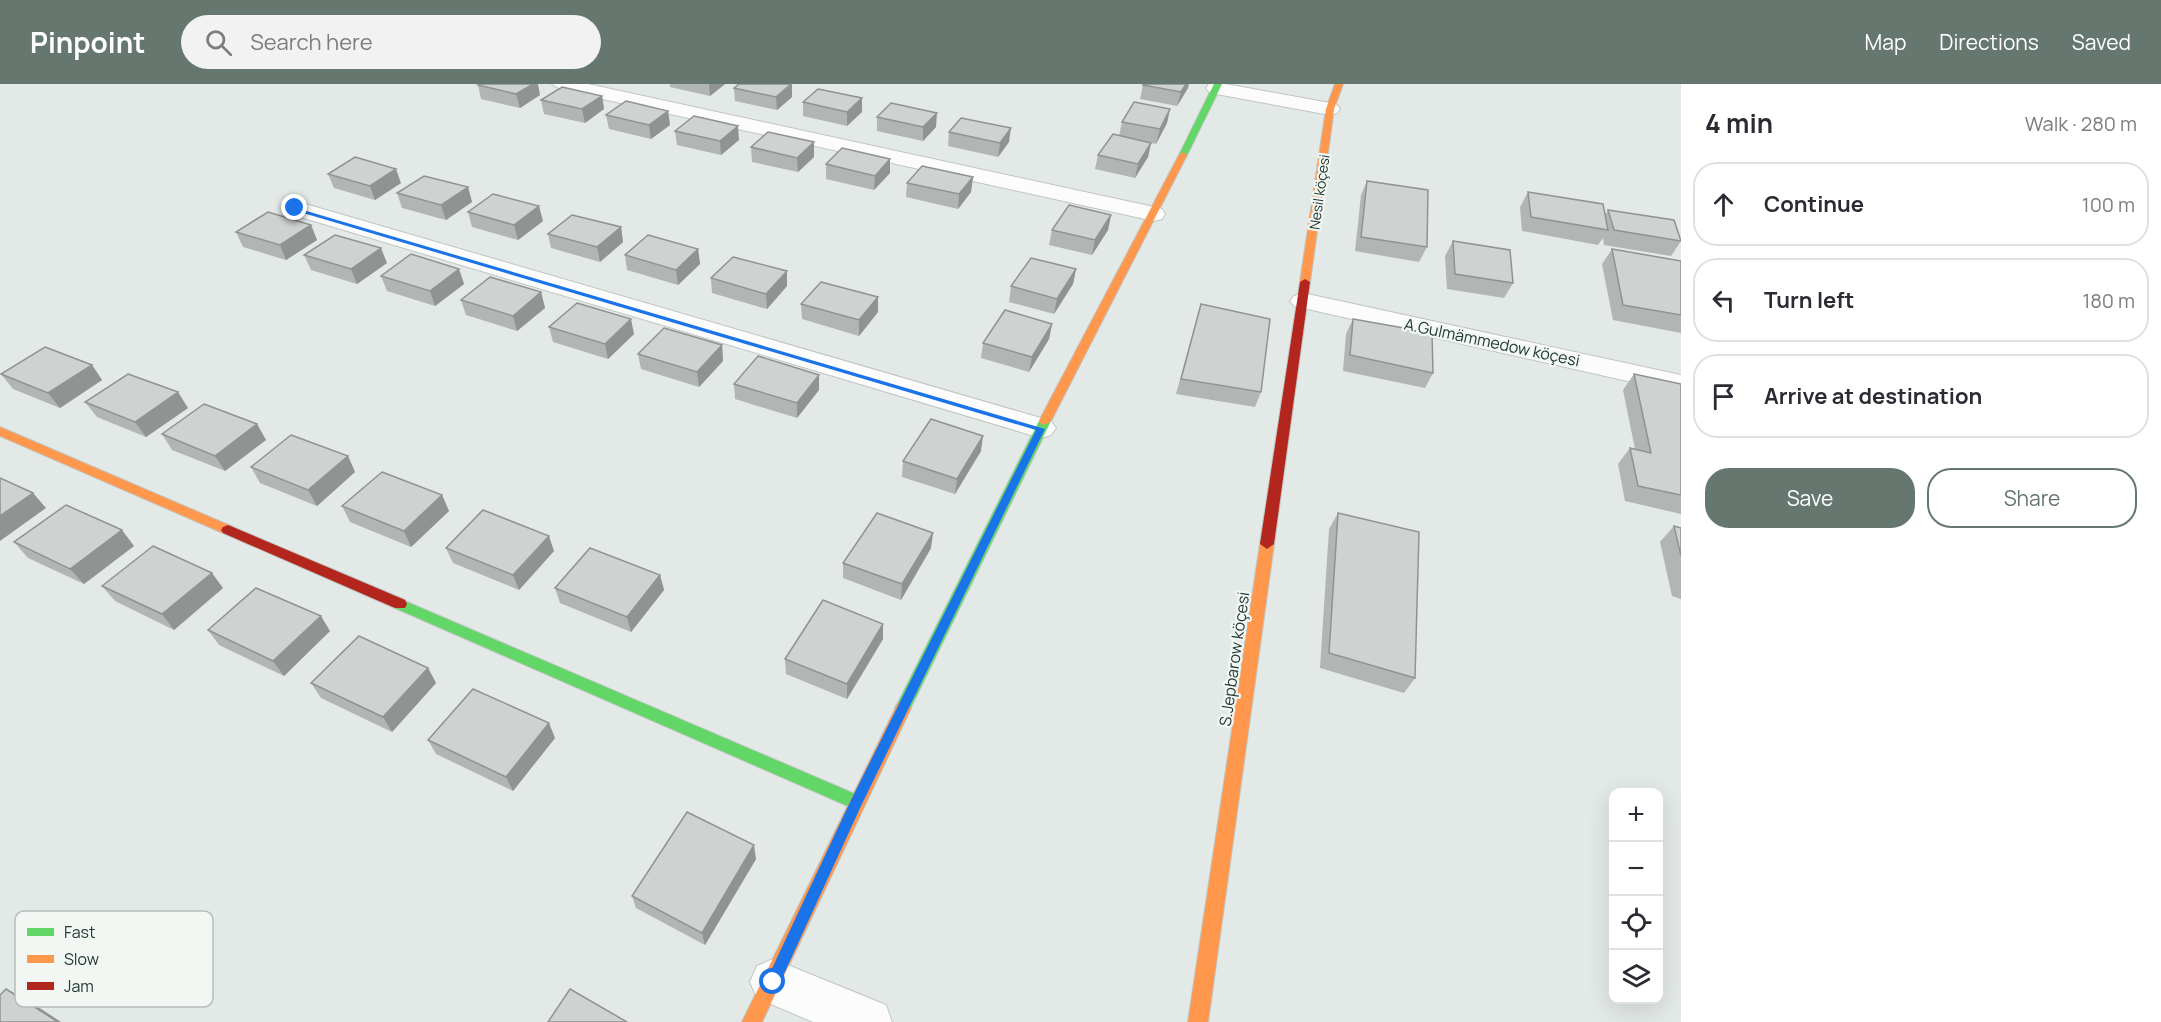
<!DOCTYPE html>
<html lang="en">
<head>
<meta charset="utf-8">
<style>
  :root { --surface:#fff; --page:#f2f2f3; --text:#2b2b33; --muted:#7c7c81; --line:#e1e1e2; --accent:#667770 }
  body { margin:0; font-family:Manrope,sans-serif; background:var(--page); color:var(--text) }
  .controls { position:absolute; right:18px; bottom:18px; display:grid; overflow:hidden; border-radius:12px; box-shadow:0 6px 24px #0002 }
  .controls button { width:54px; height:54px; display:grid; place-items:center; padding:0; border:0; border-bottom:2px solid var(--line); background:var(--surface); color:var(--text); font:30px sans-serif }
  .stop { position:absolute; width:18px; height:18px; margin:-14px; border:4px solid #1a73e8; border-radius:50%; background:#fff }
  .stop.end { background:#1a73e8; border-color:#fff; box-shadow:0 2px 6px #0008 }
  .list { margin:0; padding:0; list-style:none }
  h2 { display:flex; justify-content:space-between; align-items:center; height:78px; margin:0; padding:0 24px; font-size:26px }
  h2 small { font-size:20px; font-weight:400; color:var(--muted) }
  .list li { display:grid; grid-template-columns:39px 1fr auto; gap:18px; align-items:center; box-sizing:border-box; height:84px; margin:0 12px 12px; padding:0 12px; border:2px solid var(--line); border-radius:24px }
  .list b { display:block; font-size:22px; white-space:nowrap }
  .list em { font-size:20px; font-style:normal; color:var(--muted) }
  .actions { display:flex; gap:12px; padding:18px 24px }
  .actions a { flex:1; padding:14px 0; border:2px solid var(--accent); border-radius:24px; text-align:center; font-size:21px; color:var(--accent) }
  .actions .main { background:var(--accent); color:#fff }
  .icon { flex:none; width:33px; height:33px; fill:none; stroke:currentColor; stroke-width:2; stroke-linecap:round; stroke-linejoin:round }
  .map { position:relative; flex:none; width:1681px; height:938px; overflow:hidden }
  header { display:flex; align-items:center; gap:36px; box-sizing:border-box; height:84px; padding:0 30px; background:var(--accent); color:#fff }
  header strong { font-size:28px }
  nav { display:flex; gap:33px; margin-inline-start:auto; font-size:21px }
  .search { width:420px; height:54px; background:var(--page); display:flex; align-items:center; gap:15px; box-sizing:border-box; padding:0 21px; border-radius:33px; color:var(--muted); font-size:22px }
  main { display:flex }
  aside { flex:1; background:var(--surface) }
  .map>svg:first-child { display:block }
</style>
</head>
<body>
<header>
<strong>Pinpoint</strong>
<div class="search"><svg class="icon" aria-label="search" viewBox="0 0 24 24"><circle cx="10" cy="10" r="6"/><path d="M15 15l6 6"/></svg>Search here</div>
<nav><a>Map</a><a>Directions</a><a>Saved</a></nav>
</header>
<main>
<div class="map">
<svg width="1681" height="938" viewBox="0 0 1681 938">
  <rect width="100%" height="100%" fill="#e3e9e6"/>
  <g fill="none" stroke-linecap="round" stroke-linejoin="round">
    <!-- street casing -->
    <g stroke="#c0c5c3" stroke-width="2">
      <g id="street">
        <polygon points="552,0 588,0 1154,123 1162,125 1165,130 1162,135 1154,137 562,6"/>
        <polygon points="1209,0 1226,0 1330,19 1337,21 1340,25 1337,29 1330,31 1216,10 1209,8 1206,4"/>
        <polygon points="295,117 1051,337 1056,344 1051,351 1041,354 1031,351 287,129 284,124 287,119"/>
        <polygon points="1303,209 1681,291 1681,309 1294,222 1290,217 1294,212"/>
        <polygon points="773,875 886,921 892,938 813,938 757,914 750,898 757,882"/>
      </g>
    </g>
    <!-- fast casing -->
    <g stroke="#c0c6c3" stroke-width="2">
      <g id="fast">
        <polygon points="1214,0 1222,0 1187,71 1180,73 1179,71"/>
        <polygon points="1045,333 1051,337 908,629 903,631 898,629 895,624 898,619 1039,337"/>
        <polygon points="400,515 862,713 864,718 862,723 856,726 850,723 395,524 393,520 395,516"/>
      </g>
    </g>
    <!-- slow casing -->
    <g stroke="#c0c6c3" stroke-width="2">
      <g id="slow">
        <polygon points="1335,0 1343,0 1334,25 1310,198 1305,201 1300,198 1326,25"/>
        <polygon points="1183,68 1187,71 1051,337 1045,341 1041,340 1039,337 1179,71"/>
        <polygon points="0,343 233,443 235,446 233,449 223,449 0,352"/>
        <polygon points="1267,455 1274,460 1208,938 1188,938 1260,460"/>
        <polygon points="903,617 908,619 911,624 762,938 742,938 898,619"/>
      </g>
    </g>
    <!-- jam casing -->
    <g stroke="#c0c6c3" stroke-width="2">
      <g id="jam">
        <polygon points="1305,195 1310,198 1274,460 1267,465 1260,460 1300,198"/>
        <polygon points="228,441 405,516 407,520 405,524 395,524 223,449 221,446 223,443"/>
      </g>
    </g>
    <!-- street -->
    <use href="#street" fill="#fbfcfb" fill-rule="evenodd"/>
    <!-- fast -->
    <use href="#fast" fill="#63d668" fill-rule="evenodd"/>
    <!-- slow -->
    <use href="#slow" fill="#ff974d" fill-rule="evenodd"/>
    <!-- jam -->
    <use href="#jam" fill="#b3261e" fill-rule="evenodd"/>
  </g>
  <!-- wall -->
  <g fill="#b1b5b3">
    <polygon points="670,0 725,0 710,12 670,3"/>
    <polygon points="478,1 540,11 520,24 481,15"/>
    <polygon points="1143,1 1188,4 1177,22 1140,15"/>
    <polygon points="734,4 792,13 777,26 735,17"/>
    <polygon points="602,12 604,25 585,39 544,30 541,16"/>
    <polygon points="803,18 862,28 847,42 803,32"/>
    <polygon points="1170,25 1167,39 1156,60 1151,59 1148,73 1135,94 1095,85 1098,71 1119,52 1122,38"/>
    <polygon points="668,27 670,41 651,55 609,45 606,31"/>
    <polygon points="877,33 936,43 923,57 877,47"/>
    <polygon points="675,47 739,56 721,71 677,61"/>
    <polygon points="949,48 1009,58 998,73 948,62"/>
    <polygon points="814,58 814,73 798,88 752,78 751,63"/>
    <polygon points="826,80 890,89 874,106 826,95"/>
    <polygon points="328,90 401,99 375,116 334,104"/>
    <polygon points="973,93 971,108 958,125 906,113 907,99"/>
    <polygon points="1367,97 1427,163 1419,178 1355,167 1361,111"/>
    <polygon points="468,103 472,118 446,136 402,124 397,109"/>
    <polygon points="1528,108 1605,131 1608,126 1681,157 1671,172 1604,161 1603,154 1598,161 1522,147 1520,123"/>
    <polygon points="468,128 543,137 518,156 472,143"/>
    <polygon points="1111,131 1108,146 1092,171 1049,161 1052,146"/>
    <polygon points="311,141 317,156 286,176 243,163 236,148"/>
    <polygon points="621,143 623,158 600,178 551,164 548,150"/>
    <polygon points="1453,157 1513,199 1504,214 1447,205 1445,172"/>
    <polygon points="698,165 700,180 678,201 627,186 625,171"/>
    <polygon points="1612,165 1681,177 1681,249 1613,236 1602,180"/>
    <polygon points="304,171 387,179 357,200 311,186"/>
    <polygon points="459,185 464,200 435,222 387,207 381,192"/>
    <polygon points="1076,185 1073,200 1054,230 1009,218 1011,202"/>
    <polygon points="711,194 787,202 767,225 712,209"/>
    <polygon points="541,208 545,224 517,247 466,231 461,216"/>
    <polygon points="878,213 878,228 859,252 802,235 801,220"/>
    <polygon points="1201,220 1261,308 1255,323 1176,310"/>
    <polygon points="1353,235 1433,289 1425,304 1343,287 1346,250"/>
    <polygon points="1052,240 1049,255 1029,288 981,274 983,259"/>
    <polygon points="549,243 634,250 608,275 553,258"/>
    <polygon points="722,261 723,277 699,303 641,285 638,270"/>
    <polygon points="92,281 102,296 60,324 13,305 1,290"/>
    <polygon points="1634,290 1681,300 1681,430 1625,417 1618,380 1630,364 1635,365 1623,306"/>
    <polygon points="734,300 819,306 797,334 735,315"/>
    <polygon points="85,318 188,324 146,353 97,333"/>
    <polygon points="257,340 266,356 225,387 172,366 162,350"/>
    <polygon points="981,367 955,410 902,393 903,377"/>
    <polygon points="348,372 355,388 317,422 260,399 251,383"/>
    <polygon points="442,411 449,427 411,463 350,438 342,422"/>
    <polygon points="1338,429 1415,594 1404,609 1320,584 1329,445"/>
    <polygon points="1674,442 1681,444 1681,515 1672,512 1660,458"/>
    <polygon points="14,458 134,462 84,500 28,474"/>
    <polygon points="446,464 554,467 519,506 453,479"/>
    <polygon points="931,464 901,516 843,494 843,479"/>
    <polygon points="660,491 664,506 631,548 560,519 555,504"/>
    <polygon points="102,502 223,504 174,546 115,517"/>
    <polygon points="883,540 883,555 847,615 786,590 785,575"/>
    <polygon points="208,546 330,547 284,592 219,561"/>
    <polygon points="428,584 436,599 392,648 321,614 311,599"/>
    <polygon points="555,654 513,707 436,670 428,656"/>
    <polygon points="756,775 705,861 636,824 632,812"/>
  </g>
  <!-- shaded-wall -->
  <g fill="#909392">
    <polygon points="533,0 538,0 540,11 520,24 516,10"/>
    <polygon points="709,0 725,0 710,12"/>
    <polygon points="792,0 792,13 777,26 776,13"/>
    <polygon points="1186,0 1189,0 1188,4 1177,22 1181,8"/>
    <polygon points="602,12 604,25 585,39 582,25"/>
    <polygon points="862,14 862,28 847,42 847,28"/>
    <polygon points="1170,25 1167,39 1156,60 1160,45"/>
    <polygon points="668,27 670,41 651,55 649,41"/>
    <polygon points="937,29 936,43 923,57 923,43"/>
    <polygon points="738,42 739,56 721,71 720,57"/>
    <polygon points="1011,44 1009,58 998,73 1000,59"/>
    <polygon points="814,58 814,73 798,88 797,74"/>
    <polygon points="1151,59 1148,73 1135,94 1138,80"/>
    <polygon points="890,75 890,89 874,106 875,92"/>
    <polygon points="396,85 401,99 375,116 370,102"/>
    <polygon points="973,93 971,108 958,125 959,110"/>
    <polygon points="468,103 472,118 446,136 441,121"/>
    <polygon points="539,122 543,137 518,156 514,141"/>
    <polygon points="1111,131 1108,146 1092,171 1095,156"/>
    <polygon points="311,141 317,156 286,176 280,161"/>
    <polygon points="621,143 623,158 600,178 597,163"/>
    <polygon points="381,164 387,179 357,200 351,185"/>
    <polygon points="698,165 700,180 678,201 676,186"/>
    <polygon points="459,185 464,200 435,222 430,207"/>
    <polygon points="1076,185 1073,200 1054,230 1057,215"/>
    <polygon points="787,187 787,202 767,225 766,210"/>
    <polygon points="541,208 545,224 517,247 513,232"/>
    <polygon points="878,213 878,228 859,252 859,236"/>
    <polygon points="631,235 634,250 608,275 605,260"/>
    <polygon points="1052,240 1049,255 1029,288 1032,273"/>
    <polygon points="722,261 723,277 699,303 697,288"/>
    <polygon points="92,281 102,296 60,324 48,309"/>
    <polygon points="819,291 819,306 797,334 797,319"/>
    <polygon points="178,308 188,324 146,353 135,338"/>
    <polygon points="257,340 266,356 225,387 215,372"/>
    <polygon points="983,352 981,367 955,410 957,395"/>
    <polygon points="348,372 355,388 317,422 308,406"/>
    <polygon points="33,409 46,424 0,457 0,432"/>
    <polygon points="442,411 449,427 411,463 404,447"/>
    <polygon points="122,446 134,462 84,500 70,485"/>
    <polygon points="933,449 931,464 901,516 902,500"/>
    <polygon points="549,452 554,467 519,506 513,491"/>
    <polygon points="212,489 223,504 174,546 162,530"/>
    <polygon points="660,491 664,506 631,548 627,533"/>
    <polygon points="321,532 330,547 284,592 273,577"/>
    <polygon points="883,540 883,555 847,615 847,600"/>
    <polygon points="428,584 436,599 392,648 383,633"/>
    <polygon points="549,639 555,654 513,707 506,693"/>
    <polygon points="754,761 756,775 705,861 702,849"/>
    <polygon points="6,905 26,915 61,938 58,938"/>
  </g>
  <!-- building -->
  <g fill="#ced2d0" stroke="#909392" stroke-width="1.5">
    <polygon points="480,0 533,0 516,10 478,1"/>
    <polygon points="739,0 791,0 776,13 734,4"/>
    <polygon points="1144,0 1186,0 1181,8 1143,1"/>
    <polygon points="562,3 602,12 582,25 541,16"/>
    <polygon points="818,5 862,14 847,28 803,18"/>
    <polygon points="626,17 668,27 649,41 606,31"/>
    <polygon points="1134,18 1170,25 1160,45 1122,38"/>
    <polygon points="891,19 937,29 923,43 877,33"/>
    <polygon points="694,32 738,42 720,57 675,47"/>
    <polygon points="961,34 1011,44 1000,59 949,48"/>
    <polygon points="768,48 814,58 797,74 751,63"/>
    <polygon points="1113,50 1151,59 1138,80 1098,71"/>
    <polygon points="842,64 890,75 875,92 826,80"/>
    <polygon points="355,73 396,85 370,102 328,90"/>
    <polygon points="922,82 973,93 959,110 907,99"/>
    <polygon points="424,92 468,103 441,121 397,109"/>
    <polygon points="1367,97 1428,106 1427,163 1361,153"/>
    <polygon points="1528,108 1603,120 1608,146 1531,133"/>
    <polygon points="493,110 539,122 514,141 468,128"/>
    <polygon points="1069,121 1111,131 1095,156 1052,146"/>
    <polygon points="1608,126 1674,136 1681,157 1614,146"/>
    <polygon points="268,128 311,141 280,161 236,148"/>
    <polygon points="572,131 621,143 597,163 548,150"/>
    <polygon points="335,151 381,164 351,185 304,171"/>
    <polygon points="648,151 698,165 676,186 625,171"/>
    <polygon points="1453,157 1510,166 1513,199 1455,190"/>
    <polygon points="1612,165 1681,177 1681,231 1623,221"/>
    <polygon points="411,170 459,185 430,207 381,192"/>
    <polygon points="733,173 787,187 766,210 711,194"/>
    <polygon points="1031,174 1076,185 1057,215 1011,202"/>
    <polygon points="490,193 541,208 513,232 461,216"/>
    <polygon points="821,198 878,213 859,236 801,220"/>
    <polygon points="577,219 631,235 605,260 549,243"/>
    <polygon points="1201,220 1270,235 1261,308 1181,295"/>
    <polygon points="1005,226 1052,240 1032,273 983,259"/>
    <polygon points="1353,235 1432,249 1433,289 1350,271"/>
    <polygon points="664,244 722,261 697,288 638,270"/>
    <polygon points="45,263 92,281 48,309 1,290"/>
    <polygon points="758,272 819,291 797,319 734,300"/>
    <polygon points="128,290 178,308 135,338 85,318"/>
    <polygon points="1634,290 1681,300 1681,411 1638,402 1630,364 1651,369"/>
    <polygon points="204,320 257,340 215,372 162,350"/>
    <polygon points="931,335 983,352 957,395 903,377"/>
    <polygon points="291,351 348,372 308,406 251,383"/>
    <polygon points="382,388 442,411 404,447 342,422"/>
    <polygon points="0,394 33,409 0,432"/>
    <polygon points="66,421 122,446 70,485 14,458"/>
    <polygon points="483,426 549,452 513,491 446,464"/>
    <polygon points="877,429 933,449 902,500 843,479"/>
    <polygon points="1338,429 1419,448 1415,594 1329,569"/>
    <polygon points="1674,442 1681,444 1681,472"/>
    <polygon points="153,462 212,489 162,530 102,502"/>
    <polygon points="590,464 660,491 627,533 555,504"/>
    <polygon points="256,504 321,532 273,577 208,546"/>
    <polygon points="823,516 883,540 847,600 785,575"/>
    <polygon points="359,552 428,584 383,633 311,599"/>
    <polygon points="473,605 549,639 506,693 428,656"/>
    <polygon points="687,728 754,761 702,849 632,812"/>
    <polygon points="6,905 58,938 0,938 0,911"/>
    <polygon points="570,905 627,938 548,938"/>
  </g>
  <!-- route -->
  <polygon fill="#1a73e8" points="293,123 1045,345 861,722 778,903 768,903 768,893 852,714 1036,346 293,126"/>
  <g text-anchor="middle" dominant-baseline="central" stroke-width="4.5" stroke-linejoin="round" paint-order="stroke">
    <!-- far-street labels -->
    <g font-size="14" fill="#233a31" stroke="#f2f7f4">
      <text transform="translate(1319 108) rotate(-82)">Nesil köçesi</text>
    </g>
    <!-- street labels -->
    <g font-size="16" fill="#233a31" stroke="#f2f7f4">
      <text transform="translate(1492 258) rotate(12)">A.Gulmämmedow köçesi</text>
      <text transform="translate(1234 575) rotate(-82)">S.Jepbarow köçesi</text>
    </g>
  </g>
  <!-- legend -->
  <rect x="15" y="827" width="198" height="96" rx="9" fill="#f2f7f4" stroke="#b4beba" stroke-width="1.5"/>
  <rect x="27" y="844" width="27" height="8" fill="#63d668"/>
  <rect x="27" y="871" width="27" height="8" fill="#ff974d"/>
  <rect x="27" y="898" width="27" height="8" fill="#b3261e"/>
  <g font-size="16" fill="#233a31">
    <text x="64" y="854">Fast</text>
    <text x="64" y="881">Slow</text>
    <text x="64" y="908">Jam</text>
  </g>
</svg>
<div class="controls">
<button>+</button>
<button>−</button>
<button><svg class="icon" aria-label="locate" viewBox="0 0 24 24"><circle cx="12" cy="12" r="6"/><path d="M12 2v4M12 18v4M2 12h4M18 12h4"/></svg></button>
<button><svg class="icon" aria-label="layers" viewBox="0 0 24 24"><path d="M12 4l9 5-9 5-9-5zM3 14l9 5 9-5"/></svg></button>
</div>
<div class="stop" style="left:773px;top:898px"></div>
<div class="stop end" style="left:295px;top:124px"></div>
</div>
<aside>
<h2>4 min<small>Walk · 280 m</small></h2>
<ul class="list">
<li><svg class="icon" aria-label="ahead" viewBox="0 0 24 24"><path d="M12 20V5M6 11l6-6 6 6"/></svg><div><b>Continue</b></div><em>100 m</em></li>
<li><svg class="icon" aria-label="left" viewBox="0 0 24 24"><path d="M17 20v-9H6M10 6l-5 5 5 5"/></svg><div><b>Turn left</b></div><em>180 m</em></li>
<li><svg class="icon" aria-label="arrive" viewBox="0 0 24 24"><path d="M6 21V4h12l-3 4 3 4H6"/></svg><div><b>Arrive at destination</b></div></li>
</ul>
<div class="actions"><a class="main">Save</a><a>Share</a></div>
</aside>
</main>
</body>
</html>
